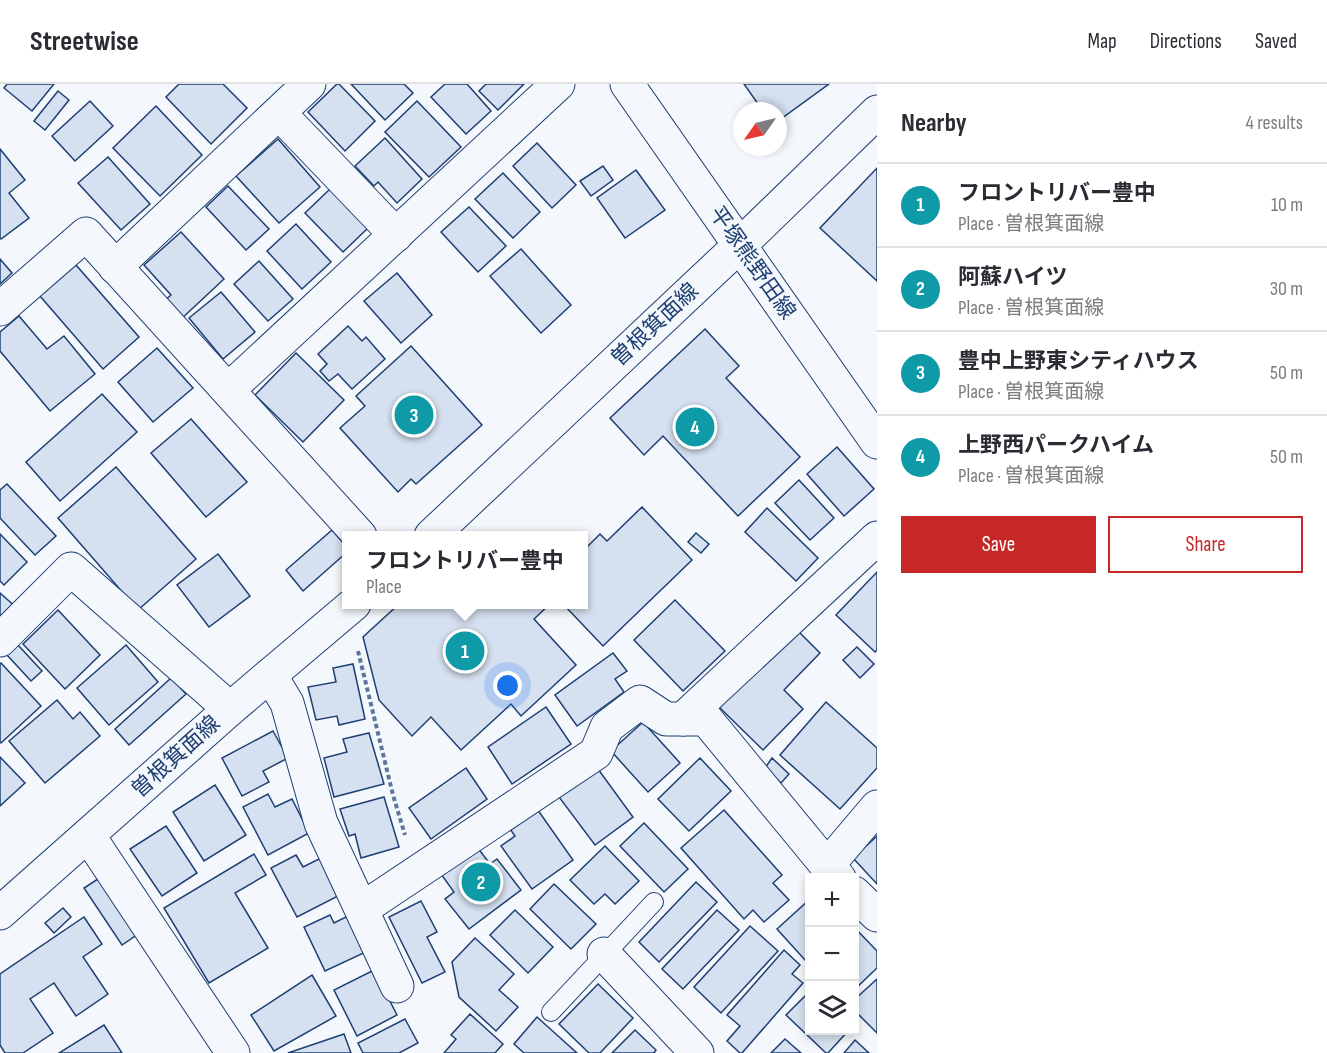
<!DOCTYPE html>
<html lang="en">
<head>
<meta charset="utf-8">
<style>
  :root { --surface:#fff; --page:#f7f7f7; --text:#2b2b33; --muted:#7c7c81; --line:#e1e1e2; --accent:#c62828 }
  body { margin:0; font-family:"Sofia Sans Condensed","Noto Sans JP",sans-serif; background:var(--page); color:var(--text) }
  .controls { position:absolute; right:18px; bottom:18px; display:grid; overflow:hidden; border-radius:0px; box-shadow:0 3px 9px #0003 }
  .controls button { width:54px; height:54px; display:grid; place-items:center; padding:0; border:0; border-bottom:2px solid var(--line); background:var(--surface); color:var(--text); font:30px sans-serif }
  .compass { position:absolute; left:733px; top:18px; width:54px; height:54px; border-radius:50%; background:var(--surface); box-shadow:0 3px 9px #0003; rotate:236deg }
  .you { position:absolute; left:508px; top:602px; width:21px; height:21px; margin:-15px; border:4px solid #fff; border-radius:50%; background:#1a73e8; box-shadow:0 0 0 9px #1a73e833 }
  .badge { display:grid; place-items:center; width:39px; height:39px; border-radius:50%; background:var(--accent); color:#fff; font-size:20px; font-weight:700 }
  .pin { position:absolute; translate:-50% -50%; border:3px solid #fff; box-shadow:0 2px 6px #0006 }
  .popup { position:absolute; left:342px; top:447px; width:246px; height:78px; box-sizing:border-box; display:grid; place-content:center; border-radius:0px; background:var(--surface); filter:drop-shadow(0 2px 4px #0005); font-size:20px; white-space:nowrap; color:var(--muted) }
  .popup b { font-size:22px; color:var(--text) }
  .popup::after { content:''; position:absolute; left:50%; top:100%; margin-left:-12px; border:12px solid transparent; border-top-color:var(--surface) }
  .list { margin:0; padding:0; list-style:none }
  h2 { display:flex; justify-content:space-between; align-items:center; height:78px; margin:0; padding:0 24px; font-size:26px }
  h2 small { font-size:20px; font-weight:400; color:var(--muted) }
  .list li { display:grid; grid-template-columns:39px 1fr auto; gap:18px; align-items:center; box-sizing:border-box; height:84px; padding:0 24px; border-top:2px solid var(--line) }
  .list b { display:block; font-size:22px; white-space:nowrap }
  .list p { margin:0; font-size:20px; white-space:nowrap; color:var(--muted) }
  .list em { font-size:20px; font-style:normal; color:var(--muted) }
  .actions { display:flex; gap:12px; padding:18px 24px }
  .actions a { flex:1; padding:14px 0; border:2px solid var(--accent); border-radius:0px; text-align:center; font-size:21px; color:var(--accent) }
  .actions .main { background:var(--accent); color:#fff }
  .icon { flex:none; width:33px; height:33px; fill:none; stroke:currentColor; stroke-width:2; stroke-linecap:round; stroke-linejoin:round }
  .map { position:relative; flex:none; width:877px; height:969px; overflow:hidden }
  header { display:flex; align-items:center; gap:36px; box-sizing:border-box; height:84px; padding:0 30px; background:var(--surface); border-bottom:2px solid var(--line) }
  header strong { font-size:28px }
  nav { display:flex; gap:33px; margin-inline-start:auto; font-size:21px }
  main { display:flex }
  aside { flex:1; background:var(--surface) }
  .map>svg:first-child { display:block }
</style>
</head>
<body>
<header>
<strong>Streetwise</strong>
<nav><a>Map</a><a>Directions</a><a>Saved</a></nav>
</header>
<main>
<div class="map">
<svg width="877" height="969" viewBox="0 0 877 969">
  <rect width="100%" height="100%" fill="#f4f7fb"/>
  <!-- building -->
  <g fill="#d5e0f0" stroke="#1d3f73" stroke-width="1.5">
    <polygon points="7,0 54,0 32,27 4,4"/>
    <polygon points="179,0 223,0 247,24 211,60 166,13"/>
    <polygon points="337,0 339,0 375,37 345,67 308,28"/>
    <polygon points="351,0 404,0 413,9 385,36"/>
    <polygon points="445,0 467,0 491,27 466,50 431,13"/>
    <polygon points="486,0 524,0 498,26 479,7"/>
    <polygon points="744,0 829,0 778,37 778,27 763,27"/>
    <polygon points="58,7 69,16 45,46 34,37"/>
    <polygon points="90,17 113,42 75,77 52,52"/>
    <polygon points="417,17 461,63 429,93 385,48"/>
    <polygon points="156,22 202,71 160,112 113,64"/>
    <polygon points="385,54 422,95 397,119 378,98 374,102 355,82"/>
    <polygon points="278,55 320,103 279,139 236,92"/>
    <polygon points="537,59 576,101 552,124 513,82"/>
    <polygon points="0,65 25,96 9,109 29,134 1,155 0,154"/>
    <polygon points="108,73 150,120 121,146 78,99"/>
    <polygon points="603,82 613,96 591,112 580,97"/>
    <polygon points="877,84 877,197 820,144"/>
    <polygon points="636,86 665,126 625,154 597,114"/>
    <polygon points="503,89 540,128 513,154 475,115"/>
    <polygon points="228,102 269,145 246,166 206,123"/>
    <polygon points="330,105 368,144 343,168 305,129"/>
    <polygon points="469,123 506,162 478,188 441,148"/>
    <polygon points="296,140 331,178 302,205 267,167"/>
    <polygon points="181,148 224,195 179,237 162,219 171,211 144,181"/>
    <polygon points="521,165 571,221 541,249 490,192"/>
    <polygon points="0,175 12,189 0,200"/>
    <polygon points="259,177 293,215 268,237 234,200"/>
    <polygon points="76,181 139,253 103,285 40,212"/>
    <polygon points="397,189 432,231 401,259 364,217"/>
    <polygon points="221,208 255,248 223,275 189,234"/>
    <polygon points="19,232 47,265 64,252 95,290 50,327 0,267 0,248"/>
    <polygon points="348,242 362,257 366,253 385,275 352,305 338,290 329,297 320,287 327,280 318,270"/>
    <polygon points="705,245 739,282 726,294 800,373 738,432 663,352 644,371 610,334"/>
    <polygon points="411,262 482,341 416,400 411,395 398,408 340,344 365,322 356,312"/>
    <polygon points="157,264 193,304 153,338 118,298"/>
    <polygon points="296,269 344,316 303,358 255,311"/>
    <polygon points="102,310 137,348 60,417 26,378"/>
    <polygon points="191,335 247,398 206,433 151,369"/>
    <polygon points="837,363 874,405 844,432 807,390"/>
    <polygon points="116,383 196,475 138,526 58,434"/>
    <polygon points="799,396 834,434 810,456 775,419"/>
    <polygon points="7,400 56,452 35,471 0,434 0,406"/>
    <polygon points="642,423 692,476 603,562 563,520 584,520 584,466 600,450 607,457"/>
    <polygon points="767,424 818,474 796,497 745,448"/>
    <polygon points="332,446 346,462 346,469 303,507 286,486"/>
    <polygon points="696,449 709,460 701,469 688,458"/>
    <polygon points="0,450 27,478 4,501 0,497"/>
    <polygon points="218,470 250,512 209,543 177,501"/>
    <polygon points="877,488 877,566 875,568 836,531"/>
    <polygon points="0,509 17,524 0,543"/>
    <polygon points="675,516 725,567 683,607 634,556"/>
    <polygon points="399,520 550,520 534,535 576,581 521,632 511,620 461,666 431,633 412,652 379,616 363,553"/>
    <polygon points="58,526 100,571 65,605 23,560"/>
    <polygon points="796,545 820,569 784,606 803,625 763,666 719,623"/>
    <polygon points="18,561 42,587 31,597 7,571"/>
    <polygon points="126,561 158,598 109,641 77,604"/>
    <polygon points="857,563 874,580 860,594 843,576"/>
    <polygon points="613,569 627,587 615,595 624,608 577,642 555,611"/>
    <polygon points="1,579 41,622 1,659 0,658 0,580"/>
    <polygon points="353,580 365,635 339,641 337,632 316,636 308,603 336,598 333,584"/>
    <polygon points="171,594 186,610 129,661 115,645"/>
    <polygon points="57,616 73,635 80,628 100,652 45,699 9,657"/>
    <polygon points="826,618 877,664 877,684 840,725 780,671"/>
    <polygon points="546,623 571,660 512,700 488,663"/>
    <polygon points="643,638 680,679 648,708 611,667"/>
    <polygon points="273,647 288,674 263,687 269,698 242,712 222,674"/>
    <polygon points="369,649 384,700 334,713 324,674 347,668 343,655"/>
    <polygon points="0,673 25,699 0,722"/>
    <polygon points="700,674 731,707 689,747 658,715"/>
    <polygon points="772,674 789,690 781,699 765,684"/>
    <polygon points="466,684 487,715 431,755 409,724"/>
    <polygon points="598,685 633,733 595,761 559,713"/>
    <polygon points="215,701 246,751 204,777 173,728"/>
    <polygon points="268,710 275,723 292,715 309,749 268,771 243,723"/>
    <polygon points="384,713 399,763 361,774 355,750 349,752 340,725"/>
    <polygon points="535,722 573,776 532,805 501,762 515,752 508,742"/>
    <polygon points="724,726 782,791 773,799 789,816 764,838 753,826 744,835 681,764"/>
    <polygon points="644,739 688,785 664,808 620,762"/>
    <polygon points="166,742 197,789 162,812 130,765"/>
    <polygon points="877,752 877,800 853,774"/>
    <polygon points="605,762 639,797 615,820 605,810 594,820 570,796"/>
    <polygon points="477,763 490,780 497,775 521,806 469,845 445,815 454,808 441,790"/>
    <polygon points="254,770 266,791 235,809 268,864 209,899 164,824"/>
    <polygon points="296,771 303,783 321,774 340,811 297,833 271,784"/>
    <polygon points="104,791 141,848 122,861 84,804"/>
    <polygon points="696,798 717,818 659,878 639,858"/>
    <polygon points="554,800 596,840 571,865 530,825"/>
    <polygon points="810,815 810,872 805,876 777,845"/>
    <polygon points="421,817 437,848 427,853 445,888 422,899 389,833"/>
    <polygon points="63,824 71,833 54,849 45,839"/>
    <polygon points="515,826 553,863 528,889 490,851"/>
    <polygon points="717,826 739,846 683,905 662,885"/>
    <polygon points="330,831 334,839 350,831 368,867 325,887 304,843"/>
    <polygon points="84,833 102,860 83,873 108,910 76,932 54,899 30,915 53,949 23,969 5,969 0,961 0,890"/>
    <polygon points="750,842 778,867 721,929 694,903"/>
    <polygon points="854,843 877,867 877,884 854,906"/>
    <polygon points="475,854 514,890 499,906 518,923 496,947 459,913 452,878"/>
    <polygon points="784,866 800,881 792,890 803,899 742,969 740,969 727,957 740,942 727,931"/>
    <polygon points="374,886 397,931 357,952 334,906"/>
    <polygon points="312,891 336,932 274,967 251,931"/>
    <polygon points="877,895 877,949 854,926 854,916"/>
    <polygon points="598,900 633,934 600,969 589,969 559,940"/>
    <polygon points="810,907 810,946 849,946 828,969 826,969 786,931"/>
    <polygon points="470,930 503,960 495,969 444,969 456,955 451,951"/>
    <polygon points="537,933 577,969 524,969 514,960"/>
    <polygon points="405,935 418,959 399,969 363,969 358,959"/>
    <polygon points="104,941 122,969 59,969"/>
    <polygon points="635,946 656,966 654,969 612,969"/>
    <polygon points="344,950 351,969 288,969"/>
    <polygon points="785,955 801,969 771,969"/>
    <polygon points="855,956 869,969 844,969"/>
  </g>
  <g fill="none" stroke-linecap="round" stroke-linejoin="round">
    <!-- lane casing -->
    <g stroke="#1d3f73" stroke-width="20">
      <polyline id="lane" points="551,928 654,818"/>
    </g>
    <!-- street casing -->
    <g stroke="#1d3f73" stroke-width="35">
      <g id="street">
        <polyline points="279,29 396,151"/>
        <polyline points="115,183 309,0"/>
        <polyline points="0,225 86,150 360,452"/>
        <polyline points="228,306 558,0"/>
        <polyline points="0,556 71,485 230,625"/>
        <polyline points="270,591 287,619 321,739 397,902"/>
        <polyline points="683,635 877,454"/>
        <polyline points="88,751 233,969"/>
        <polyline points="827,782 877,723"/>
        <polyline points="854,809 877,831"/>
        <polyline points="362,825 596,669 607,643 640,618 666,635 706,635 827,782 839,794"/>
        <polyline points="604,870 697,969"/>
      </g>
    </g>
    <!-- secondary casing -->
    <g stroke="#1d3f73" stroke-width="35">
      <g id="secondary">
        <polyline points="627,0 877,358"/>
        <polyline points="431,452 740,161 877,28"/>
        <polyline points="0,829 230,625 354,520"/>
      </g>
    </g>
    <!-- path -->
    <polyline stroke="#5e769c" stroke-width="4" stroke-dasharray="4.5 3" stroke-linecap="butt" points="358,567 393,711 405,751"/>
    <!-- lane -->
    <use href="#lane" stroke="#f4f7fb" stroke-width="18"/>
    <!-- street -->
    <use href="#street" stroke="#f4f7fb" stroke-width="33"/>
    <!-- secondary -->
    <use href="#secondary" stroke="#f4f7fb" stroke-width="33"/>
  </g>
  <g text-anchor="middle" dominant-baseline="central" stroke-width="4.5" stroke-linejoin="round" paint-order="stroke">
    <!-- street labels -->
    <g font-size="22" fill="#1d3f73" stroke="#f4f7fb">
      <text transform="translate(752 179) rotate(55)">平塚熊野田線</text>
      <text transform="translate(655 241) rotate(-43)">曽根箕面線</text>
      <text transform="translate(176 673) rotate(-42)">曽根箕面線</text>
    </g>
  </g>
</svg>
<div class="controls">
<button>+</button>
<button>−</button>
<button><svg class="icon" aria-label="layers" viewBox="0 0 24 24"><path d="M12 4l9 5-9 5-9-5zM3 14l9 5 9-5"/></svg></button>
</div>
<svg class="compass" viewBox="-18 -18 36 36"><path d="M0-13l5 13h-10z" fill="#e53935"/><path d="M0 13l5-13h-10z" fill="#7c7c81"/></svg>
<div class="you"></div>
<div class="pin badge" style="left:465px;top:567px;background:#0f9aa8">1</div>
<div class="popup"><b>フロントリバー豊中</b>Place</div>
<div class="pin badge" style="left:481px;top:798px;background:#0f9aa8">2</div>
<div class="pin badge" style="left:414px;top:331px;background:#0f9aa8">3</div>
<div class="pin badge" style="left:695px;top:343px;background:#0f9aa8">4</div>
</div>
<aside>
<h2>Nearby<small>4 results</small></h2>
<ul class="list">
<li><span class="badge" style="background:#0f9aa8">1</span><div><b>フロントリバー豊中</b><p>Place · 曽根箕面線</p></div><em>10 m</em></li>
<li><span class="badge" style="background:#0f9aa8">2</span><div><b>阿蘇ハイツ</b><p>Place · 曽根箕面線</p></div><em>30 m</em></li>
<li><span class="badge" style="background:#0f9aa8">3</span><div><b>豊中上野東シティハウス</b><p>Place · 曽根箕面線</p></div><em>50 m</em></li>
<li><span class="badge" style="background:#0f9aa8">4</span><div><b>上野西パークハイム</b><p>Place · 曽根箕面線</p></div><em>50 m</em></li>
</ul>
<div class="actions"><a class="main">Save</a><a>Share</a></div>
</aside>
</main>
</body>
</html>
